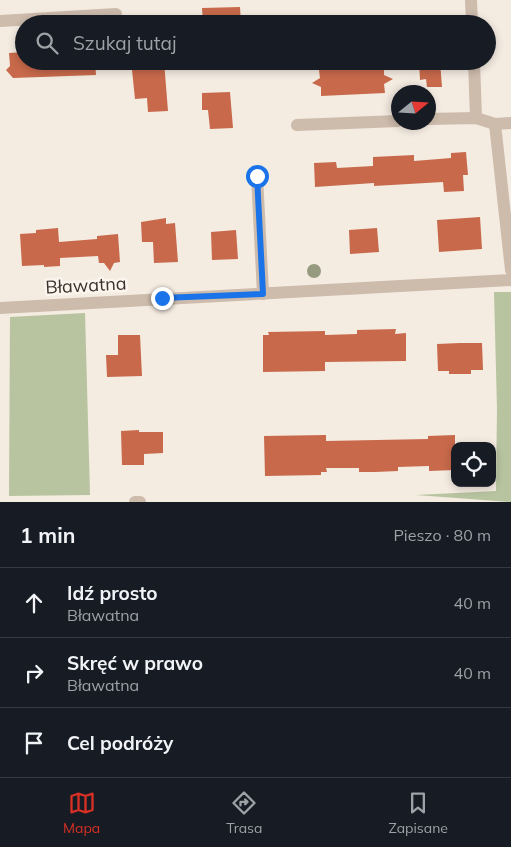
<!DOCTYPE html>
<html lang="pl">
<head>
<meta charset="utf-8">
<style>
  :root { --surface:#171b24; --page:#242831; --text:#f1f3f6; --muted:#9ea1a6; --line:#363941; --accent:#d93025 }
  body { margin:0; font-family:Mulish,sans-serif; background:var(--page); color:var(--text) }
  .controls { position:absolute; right:15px; bottom:15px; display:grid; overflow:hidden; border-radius:10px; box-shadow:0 2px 8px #0003 }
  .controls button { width:45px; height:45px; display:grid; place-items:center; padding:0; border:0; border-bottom:1px solid var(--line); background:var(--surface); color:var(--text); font:25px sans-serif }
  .compass { position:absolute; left:391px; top:85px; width:45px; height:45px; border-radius:50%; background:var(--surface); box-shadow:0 2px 8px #0003; rotate:72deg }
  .stop { position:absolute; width:15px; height:15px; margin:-11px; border:4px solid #1a73e8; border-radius:50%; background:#fff }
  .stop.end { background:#1a73e8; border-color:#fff; box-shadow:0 1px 5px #0008 }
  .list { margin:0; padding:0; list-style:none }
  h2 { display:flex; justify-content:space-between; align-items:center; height:65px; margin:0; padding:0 20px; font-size:21px }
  h2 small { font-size:16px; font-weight:400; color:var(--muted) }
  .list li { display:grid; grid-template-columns:32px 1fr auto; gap:15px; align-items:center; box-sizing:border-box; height:70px; padding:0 20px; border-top:1px solid var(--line) }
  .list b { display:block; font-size:19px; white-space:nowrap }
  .list p { margin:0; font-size:16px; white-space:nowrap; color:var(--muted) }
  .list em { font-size:16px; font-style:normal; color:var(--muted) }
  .icon { flex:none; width:28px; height:28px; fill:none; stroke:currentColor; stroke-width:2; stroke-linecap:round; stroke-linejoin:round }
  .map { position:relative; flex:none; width:511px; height:502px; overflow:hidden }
  .search { position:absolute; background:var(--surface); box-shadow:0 2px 8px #0003; left:15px; right:15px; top:15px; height:55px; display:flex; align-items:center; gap:12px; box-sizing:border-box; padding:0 18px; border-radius:28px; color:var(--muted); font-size:19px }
  .sheet { height:275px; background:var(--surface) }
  nav { display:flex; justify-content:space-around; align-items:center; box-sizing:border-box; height:70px; border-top:1px solid var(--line); background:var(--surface); font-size:14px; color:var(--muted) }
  nav a { display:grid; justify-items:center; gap:2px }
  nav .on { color:var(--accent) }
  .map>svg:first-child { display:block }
</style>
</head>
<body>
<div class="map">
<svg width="511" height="502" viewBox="0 0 511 502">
  <rect width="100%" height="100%" fill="#f4ebe1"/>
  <!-- green -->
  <g fill="#b8c4a0">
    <polygon points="494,292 511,292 511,502 416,495 496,491 497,409"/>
    <polygon points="85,313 90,495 9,496 10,317"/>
  </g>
  <!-- building -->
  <g fill="#c8694b">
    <polygon points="240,7 241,24 203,24 202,8"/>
    <polygon points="24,52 24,61 95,61 96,75 13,78 6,70 10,66 9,53"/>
    <polygon points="150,61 164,61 168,111 148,112 147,98 135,99 132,70 150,69"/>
    <polygon points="419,61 440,61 442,87 427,87 426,79 420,80"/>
    <polygon points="384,66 384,75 393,79 384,84 385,93 321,96 321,87 312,83 320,78 319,70"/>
    <polygon points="230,92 233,128 210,129 208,110 202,110 202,93"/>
    <polygon points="466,152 468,175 463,175 464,191 444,192 443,182 374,186 374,183 315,187 314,163 336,162 337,168 373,166 373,157 414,155 414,161 451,158 451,153"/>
    <polygon points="480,217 482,249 439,252 437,220"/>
    <polygon points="166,218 166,224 175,223 178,262 154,263 153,242 142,242 141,222"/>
    <polygon points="58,228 59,242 97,239 97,236 118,234 120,262 114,263 110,271 104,263 99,263 98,256 60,258 60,266 44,267 44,265 22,266 20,234 36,233 36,230"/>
    <polygon points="377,228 379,252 350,254 349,230"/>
    <polygon points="236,230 238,259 212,260 211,232"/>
    <polygon points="396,329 395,334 406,333 406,361 325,362 325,371 263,372 263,335 269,335 268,332 325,331 325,335 357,334 357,330"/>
    <polygon points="118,335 140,335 142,376 107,377 106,355 118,355"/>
    <polygon points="460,343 482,343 483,370 471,370 471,374 449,374 449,371 438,371 437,344"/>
    <polygon points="139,430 139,432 163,432 163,453 144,454 144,465 122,465 121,431"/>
    <polygon points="326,435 326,441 428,439 428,436 455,435 455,470 429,471 429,466 398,467 398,471 375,472 359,472 359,468 326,468 327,472 321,472 321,475 265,476 264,436"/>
  </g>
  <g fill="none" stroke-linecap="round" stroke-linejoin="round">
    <!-- minor -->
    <g stroke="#cdbbac" stroke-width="12">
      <polyline points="471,0 472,24"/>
      <polyline points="0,21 116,14"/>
      <polyline points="474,61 476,118"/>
      <polyline points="428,119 476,118 495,124 511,123"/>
      <polyline points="495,124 511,270"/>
      <polyline points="297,125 398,121"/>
      <polyline points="257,176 263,294"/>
      <polyline points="0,308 511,280"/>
      <polyline points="135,502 140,502"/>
    </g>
  </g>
  <!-- trees -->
  <circle fill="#969b7f" cx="314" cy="271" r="7"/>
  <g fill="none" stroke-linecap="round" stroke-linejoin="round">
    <!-- route -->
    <polyline stroke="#1a73e8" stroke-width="6" points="162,298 263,294 257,176"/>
  </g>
  <g text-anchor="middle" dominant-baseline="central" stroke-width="5" stroke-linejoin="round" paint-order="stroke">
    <!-- street labels -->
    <g font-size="18" fill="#3b302b" stroke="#fbf5ee">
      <text transform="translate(86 285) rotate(-3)">Bławatna</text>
    </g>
  </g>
</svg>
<div class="controls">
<button><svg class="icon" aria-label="locate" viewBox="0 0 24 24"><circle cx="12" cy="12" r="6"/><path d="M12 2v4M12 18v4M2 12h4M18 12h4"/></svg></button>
</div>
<svg class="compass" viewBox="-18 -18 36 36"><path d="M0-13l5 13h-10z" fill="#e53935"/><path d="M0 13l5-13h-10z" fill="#9ea1a6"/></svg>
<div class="stop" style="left:257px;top:176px"></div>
<div class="stop end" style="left:162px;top:298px"></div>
<div class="search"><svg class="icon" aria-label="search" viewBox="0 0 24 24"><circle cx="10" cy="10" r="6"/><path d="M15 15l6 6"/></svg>Szukaj tutaj</div>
</div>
<section class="sheet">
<h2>1 min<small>Pieszo · 80 m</small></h2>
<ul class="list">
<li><svg class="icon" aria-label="ahead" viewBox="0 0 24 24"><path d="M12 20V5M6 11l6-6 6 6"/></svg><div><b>Idź prosto</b><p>Bławatna</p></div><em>40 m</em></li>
<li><svg class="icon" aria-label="right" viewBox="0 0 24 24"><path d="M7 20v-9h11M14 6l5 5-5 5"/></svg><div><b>Skręć w prawo</b><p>Bławatna</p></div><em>40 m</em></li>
<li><svg class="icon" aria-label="arrive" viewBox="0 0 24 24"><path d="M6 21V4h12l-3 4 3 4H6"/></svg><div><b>Cel podróży</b></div></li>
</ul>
</section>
<nav>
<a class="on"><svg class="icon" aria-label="map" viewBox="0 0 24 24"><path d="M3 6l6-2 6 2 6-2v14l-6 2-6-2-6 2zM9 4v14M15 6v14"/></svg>Mapa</a>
<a><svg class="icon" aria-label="directions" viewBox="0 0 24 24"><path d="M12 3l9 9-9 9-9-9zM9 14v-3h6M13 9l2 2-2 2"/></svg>Trasa</a>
<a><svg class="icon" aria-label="saved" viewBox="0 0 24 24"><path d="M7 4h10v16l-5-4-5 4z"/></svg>Zapisane</a>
</nav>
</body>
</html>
